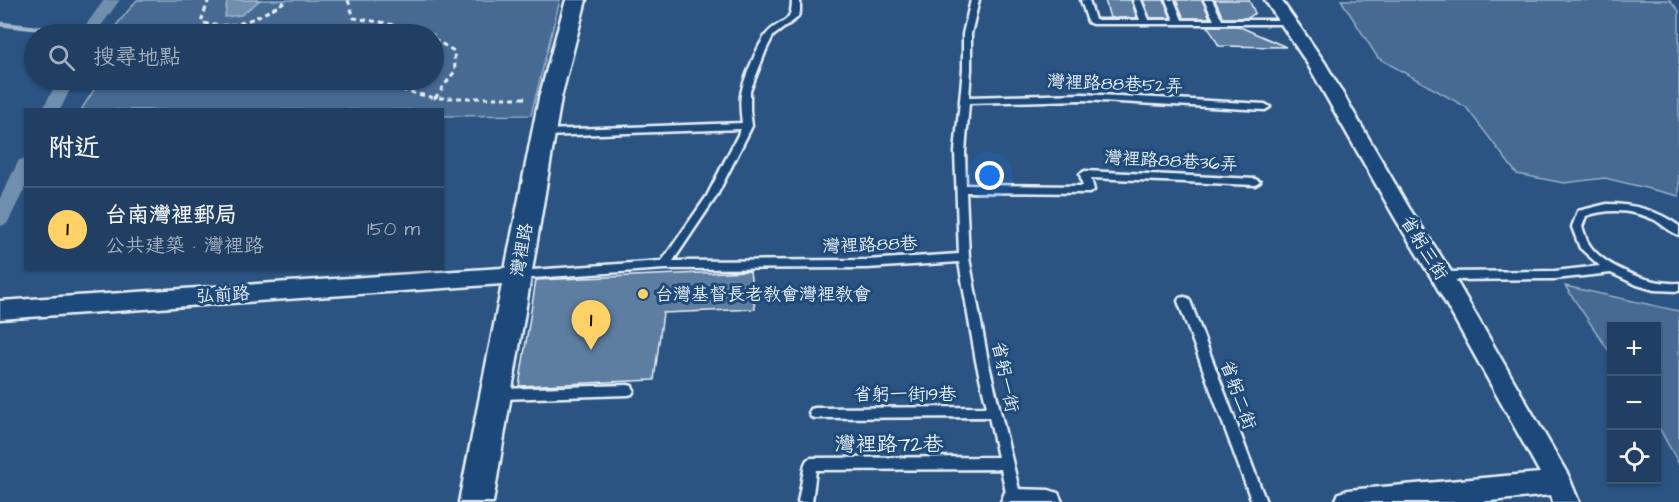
<!DOCTYPE html>
<html lang="zh-TW">
<head>
<meta charset="utf-8">
<style>
  :root { --surface:#203f62; --page:#284668; --text:#f1f3f6; --muted:#a2afbe; --line:#3d5877; --accent:#ffd166 }
  body { margin:0; font-family:"Architects Daughter","LXGW WenKai TC",sans-serif; background:var(--page); color:var(--text) }
  .controls { position:absolute; right:18px; bottom:18px; display:grid; overflow:hidden; border-radius:0px; box-shadow:0 2px 4px #0004 }
  .controls button { width:54px; height:54px; display:grid; place-items:center; padding:0; border:0; border-bottom:2px solid var(--line); background:var(--surface); color:var(--text); font:30px sans-serif }
  .you { position:absolute; left:990px; top:176px; width:21px; height:21px; margin:-15px; border:4px solid #fff; border-radius:50%; background:#1a73e8; box-shadow:0 0 0 9px #1a73e833 }
  .badge { display:grid; place-items:center; width:39px; height:39px; border-radius:50%; background:var(--accent); color:#111; font-size:20px; font-weight:700 }
  .pin { position:absolute; translate:-50% -50px; filter:drop-shadow(0 2px 3px #0008) }
  .pin::after { content:''; position:absolute; top:32px; width:21px; height:18px; background:inherit; clip-path:polygon(0 0,100% 0,50% 100%) }
  .list { margin:0; padding:0; list-style:none }
  h2 { display:flex; justify-content:space-between; align-items:center; height:78px; margin:0; padding:0 24px; font-size:26px }
  h2 small { font-size:20px; font-weight:400; color:var(--muted) }
  .list li { display:grid; grid-template-columns:39px 1fr auto; gap:18px; align-items:center; box-sizing:border-box; height:84px; padding:0 24px; border-top:2px solid var(--line) }
  .list b { display:block; font-size:22px; white-space:nowrap }
  .list p { margin:0; font-size:20px; white-space:nowrap; color:var(--muted) }
  .list em { font-size:20px; font-style:normal; color:var(--muted) }
  .icon { flex:none; width:33px; height:33px; fill:none; stroke:currentColor; stroke-width:2; stroke-linecap:round; stroke-linejoin:round }
  .map { position:relative; flex:none; width:1679px; height:502px; overflow:hidden }
  .search { position:absolute; background:var(--surface); box-shadow:0 2px 4px #0004; left:24px; top:24px; width:420px; height:66px; display:flex; align-items:center; gap:15px; box-sizing:border-box; padding:0 21px; border-radius:33px; color:var(--muted); font-size:22px }
  .panel { position:absolute; background:var(--surface); box-shadow:0 2px 4px #0004; left:24px; top:108px; width:420px; height:162px; border-radius:0px }
  .map>svg:first-child { display:block }
</style>
</head>
<body>
<div class="map">
<svg width="1679" height="502" viewBox="0 0 1679 502">
  <rect width="100%" height="100%" fill="#2b5482"/>
  <filter id="ink" filterUnits="userSpaceOnUse"><feTurbulence type="fractalNoise" baseFrequency=".0167" numOctaves="2"/><feDisplacementMap in="SourceGraphic" scale="12" xChannelSelector="R" yChannelSelector="G"/><feConvolveMatrix kernelMatrix="1 2 1 2 8 2 1 2 1" color-interpolation-filters="sRGB"/></filter>
  <g filter="url(#ink)">
    <!-- green -->
    <g fill="#476b93" stroke="#98aec6" stroke-width="1.5">
      <polygon points="137,0 560,0 531,115 443,116 442,110 81,110 94,90 97,80 434,80 434,34 109,34"/>
      <polygon points="1341,0 1670,0 1679,11 1679,196 1605,178 1564,183 1517,174 1466,107 1378,58"/>
      <polygon points="1565,286 1679,311 1679,464 1657,424 1656,326 1612,326 1611,354"/>
    </g>
    <!-- water -->
    <polygon fill="#708ead" stroke="#a0b6cb" stroke-width="1.5" points="227,0 260,0 241,15 225,17"/>
    <g fill="none" stroke-linecap="round" stroke-linejoin="round">
      <!-- stream -->
      <polyline stroke="#a0b6cb" stroke-width="5" points="0,24 87,34"/>
      <!-- canal -->
      <g fill="#708ead" fill-rule="evenodd">
        <polygon points="104,0 120,0 95,34 79,34"/>
        <polygon points="58,80 75,80 60,110 42,110"/>
        <polygon points="26,159 26,186 7,224 0,226 0,198 19,160"/>
      </g>
    </g>
    <!-- building -->
    <g fill="#5d7da1" stroke="#e8f1f8" stroke-width="1.5">
      <polygon points="1105,0 1131,0 1137,18 1110,18"/>
      <polygon points="1143,0 1164,0 1171,18 1150,18"/>
      <polygon points="1176,0 1202,0 1210,18 1184,18"/>
      <polygon points="1215,0 1249,0 1255,13 1248,18 1223,18"/>
      <polygon points="1208,26 1238,26 1286,47 1219,46"/>
      <polygon points="750,271 755,309 663,313 654,380 519,386 536,280"/>
    </g>
    <g fill="none" stroke-linecap="round" stroke-linejoin="round">
      <!-- service casing -->
      <g stroke="#e8f1f8" stroke-width="5">
        <g id="service">
          <path d="M 792,0 L 800,0 L 800,12 L 797,18 L 773,36 L 766,50 L 750,91 L 750,111 L 752,126 L 716,197 L 673,261 L 867,260 L 959,254 L 955,152 L 963,69 L 963,34 L 971,0 L 979,0 L 971,34 L 971,69 L 969,97 L 1082,94 L 1265,104 L 1270,107 L 1265,110 L 1082,100 L 969,103 L 965,152 L 966,185 L 1083,186 L 1080,174 L 1085,171 L 1255,179 L 1260,182 L 1255,185 L 1091,178 L 1094,190 L 1089,193 L 966,192 L 969,258 L 988,361 L 1022,502 L 1008,502 L 1001,469 L 816,470 L 812,502 L 798,502 L 805,464 L 807,460 L 811,458 L 998,457 L 989,417 L 815,418 L 811,417 L 809,413 L 811,409 L 815,408 L 987,407 L 976,361 L 959,262 L 867,268 L 665,269 L 518,279 L 514,278 L 513,275 L 514,272 L 518,271 L 662,261 L 707,196 L 741,129 L 544,136 L 539,133 L 544,130 L 742,123 C 741,113 739,101 742,90 C 745,77 758,45 766,35 C 779,18 792,27 792,0 Z"/>
          <polygon points="1081,0 1089,0 1095,20 1140,20 1133,0 1141,0 1149,20 1174,20 1166,0 1174,0 1182,20 1214,20 1204,0 1212,0 1222,20 1288,20 1292,22 1288,24 1092,24 1088,22"/>
          <path d="M 1607,204 C 1633,204 1657,210 1679,226 L 1679,235 C 1670,232 1663,225 1655,220 C 1633,210 1609,208 1586,216 L 1582,227 C 1584,231 1585,236 1587,241 C 1601,267 1650,285 1679,283 L 1679,291 L 1654,290 L 1637,285 L 1611,273 L 1555,279 L 1442,280 L 1438,279 L 1437,276 L 1438,273 L 1442,272 L 1555,271 L 1600,266 L 1580,248 L 1572,227 L 1578,211 Z"/>
          <polygon points="1184,297 1188,298 1190,301 1266,502 1252,502 1178,301 1180,298"/>
          <polygon points="628,385 632,386 634,390 632,394 628,395 497,399 493,398 491,394 493,390 497,389"/>
        </g>
      </g>
      <!-- minor casing -->
      <g stroke="#e8f1f8" stroke-width="5">
        <g id="minor">
          <polygon points="1265,0 1281,0 1325,63 1409,208 1450,270 1568,475 1579,502 1553,502 1551,495 1480,502 1335,502 1339,493 1348,490 1540,473 1434,282 1395,218 1307,63"/>
          <polygon points="518,267 526,269 529,275 526,281 518,283 0,319 0,301"/>
          <polygon points="1014,489 1049,490 1058,493 1062,502 1001,502 1005,492"/>
        </g>
      </g>
      <!-- tertiary casing -->
      <g stroke="#e8f1f8" stroke-width="5">
        <polygon id="tertiary" points="566,0 586,0 561,98 493,502 459,502 539,98"/>
      </g>
      <!-- path -->
      <g stroke="#e8f1f8" stroke-width="3" stroke-dasharray="5 4" stroke-linecap="butt">
        <path d="M 206,0 L 208,2 L 201,22 C 234,33 260,16 288,0"/>
        <polyline points="348,0 354,18 386,23 424,34"/>
        <polyline points="434,39 454,51 455,71 435,98 529,98"/>
        <polyline points="399,80 405,91 435,98"/>
      </g>
      <!-- service -->
      <use href="#service" fill="#1f4a7a" fill-rule="evenodd"/>
      <!-- minor -->
      <use href="#minor" fill="#1f4a7a" fill-rule="evenodd"/>
      <!-- tertiary -->
      <use href="#tertiary" fill="#1f4a7a" fill-rule="evenodd"/>
    </g>
  </g>
  <!-- markers -->
  <circle fill="#ffd166" stroke="#1f4a7a" stroke-width="2" cx="643" cy="294" r="6"/>
  <g text-anchor="middle" dominant-baseline="central" stroke-width="6" stroke-linejoin="round" paint-order="stroke">
    <!-- street labels -->
    <g font-size="18" fill="#e8f1f8" stroke="#1f4a7a">
      <text transform="translate(1115 84) rotate(2)">灣裡路88巷52弄</text>
      <text transform="translate(1171 161) rotate(3)">灣裡路88巷36弄</text>
      <text transform="translate(870 245) rotate(-2)">灣裡路88巷</text>
      <text transform="translate(1424 248) rotate(58)">省躬三街</text>
      <text transform="translate(522 250) rotate(-80)">灣裡路</text>
      <text transform="translate(223 295) rotate(-4)">弘前路</text>
      <text transform="translate(1005 377) rotate(78)">省躬一街</text>
      <text x="905" y="394">省躬一街19巷</text>
      <text transform="translate(1238 395) rotate(70)">省躬二街</text>
    </g>
    <!-- poi labels -->
    <g font-size="18" fill="#e8f1f8" stroke="#1f4a7a" text-anchor="start">
      <text x="655" y="294">台灣基督長老教會灣裡教會</text>
    </g>
    <!-- near-street labels -->
    <g font-size="21" fill="#e8f1f8" stroke="#1f4a7a">
      <text x="889" y="444">灣裡路72巷</text>
    </g>
  </g>
</svg>
<div class="controls">
<button>+</button>
<button>−</button>
<button><svg class="icon" aria-label="locate" viewBox="0 0 24 24"><circle cx="12" cy="12" r="6"/><path d="M12 2v4M12 18v4M2 12h4M18 12h4"/></svg></button>
</div>
<div class="you"></div>
<div class="pin badge" style="left:591px;top:350px">1</div>
<div class="search"><svg class="icon" aria-label="search" viewBox="0 0 24 24"><circle cx="10" cy="10" r="6"/><path d="M15 15l6 6"/></svg>搜尋地點</div>
<section class="panel">
<h2>附近<small></small></h2>
<ul class="list">
<li><span class="badge">1</span><div><b>台南灣裡郵局</b><p>公共建築 · 灣裡路</p></div><em>150 m</em></li>
</ul>
</section>
</div>
</body>
</html>
